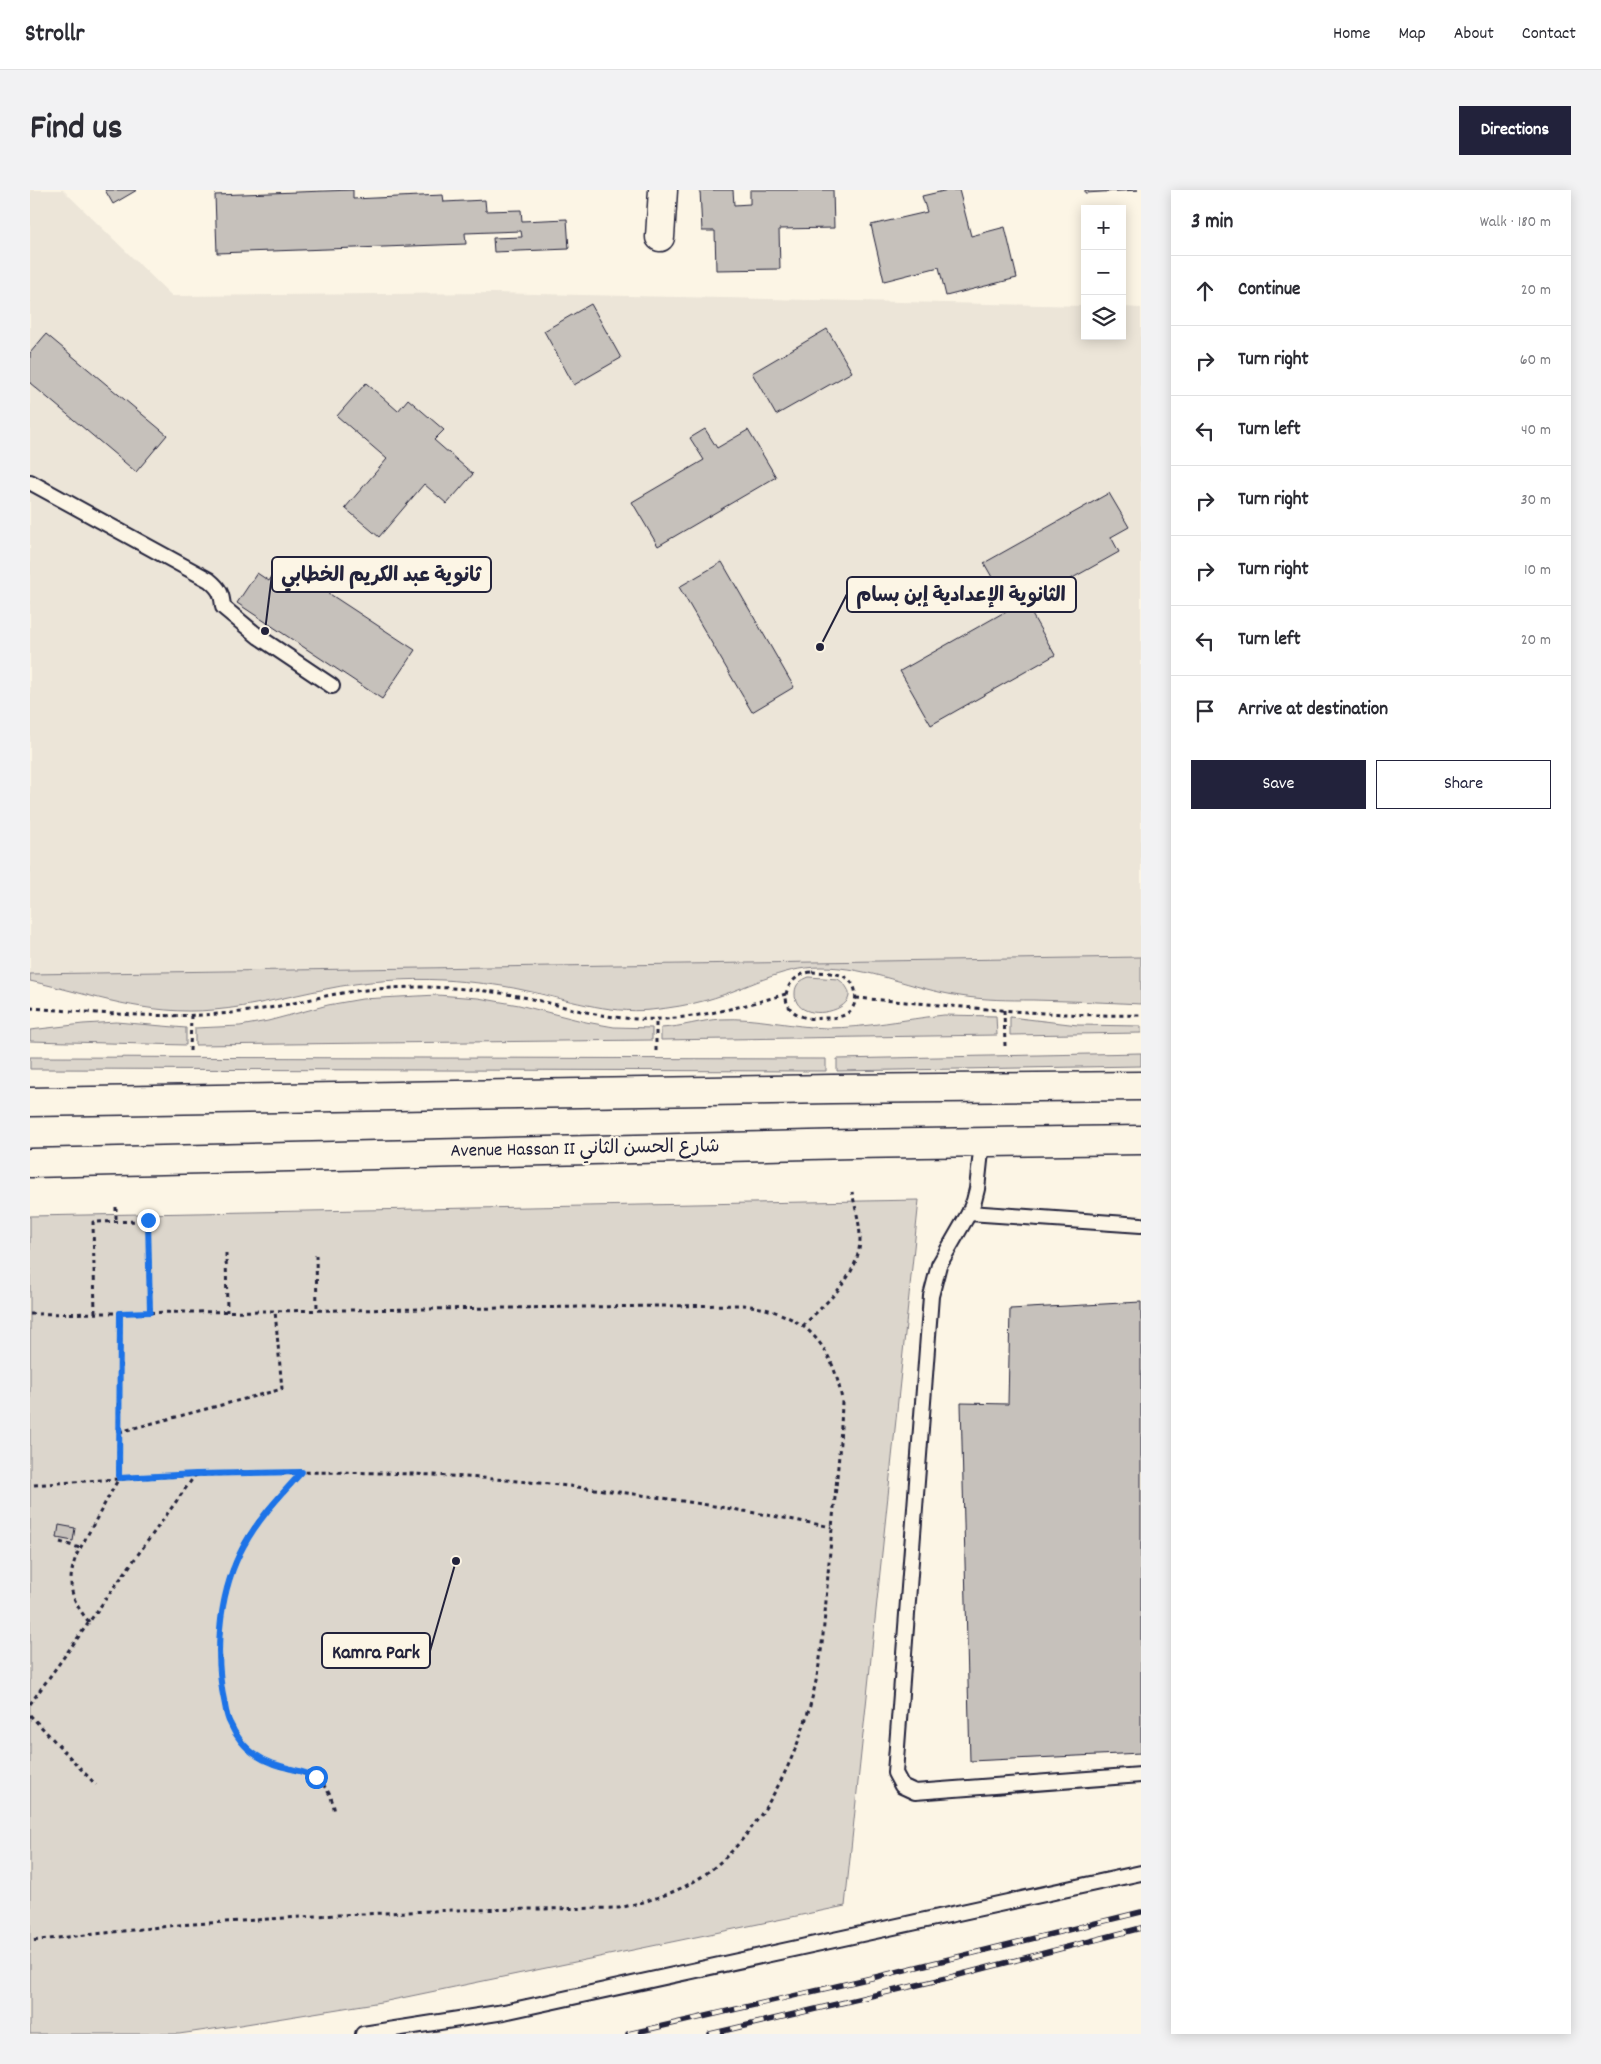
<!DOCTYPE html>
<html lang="en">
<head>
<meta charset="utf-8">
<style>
  :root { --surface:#fff; --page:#f2f2f3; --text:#2b2b33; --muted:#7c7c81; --line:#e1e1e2; --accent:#22223b }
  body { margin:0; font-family:Dekko,"Playpen Sans Arabic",sans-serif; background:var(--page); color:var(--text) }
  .controls { position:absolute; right:15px; top:15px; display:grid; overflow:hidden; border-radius:0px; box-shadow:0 2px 12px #0003 }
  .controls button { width:45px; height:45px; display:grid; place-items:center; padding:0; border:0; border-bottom:1px solid var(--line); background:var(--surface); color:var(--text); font:25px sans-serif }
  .stop { position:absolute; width:15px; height:15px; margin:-11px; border:4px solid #1a73e8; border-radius:50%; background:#fff }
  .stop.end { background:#1a73e8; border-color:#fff; box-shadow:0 1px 5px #0008 }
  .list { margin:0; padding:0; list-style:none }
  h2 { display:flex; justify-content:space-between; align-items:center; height:65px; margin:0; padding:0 20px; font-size:21px }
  h2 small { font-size:16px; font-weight:400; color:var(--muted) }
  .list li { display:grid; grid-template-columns:32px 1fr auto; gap:15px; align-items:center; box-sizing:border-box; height:70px; padding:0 20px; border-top:1px solid var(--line) }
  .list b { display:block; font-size:19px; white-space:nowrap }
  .list em { font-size:16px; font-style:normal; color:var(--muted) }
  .actions { display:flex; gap:10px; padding:15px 20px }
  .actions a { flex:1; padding:11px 0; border:1px solid var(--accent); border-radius:0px; text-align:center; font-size:18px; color:var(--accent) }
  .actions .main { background:var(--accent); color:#fff }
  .icon { flex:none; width:28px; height:28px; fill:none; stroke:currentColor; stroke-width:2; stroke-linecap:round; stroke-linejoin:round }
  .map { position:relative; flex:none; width:1111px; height:1844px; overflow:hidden; border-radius:0px }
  header { display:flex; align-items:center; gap:30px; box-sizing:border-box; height:70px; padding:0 25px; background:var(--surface); border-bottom:1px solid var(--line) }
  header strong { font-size:24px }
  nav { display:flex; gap:28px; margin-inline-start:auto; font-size:18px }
  .intro { display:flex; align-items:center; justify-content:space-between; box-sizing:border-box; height:120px; padding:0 30px }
  h1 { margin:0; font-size:35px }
  .button { padding:12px 22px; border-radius:0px; background:var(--accent); color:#fff; font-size:18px; font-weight:700 }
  main { display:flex; gap:30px; padding:0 30px }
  aside { flex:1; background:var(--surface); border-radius:0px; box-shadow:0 2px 12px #0003 }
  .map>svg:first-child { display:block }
</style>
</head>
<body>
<header>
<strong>Strollr</strong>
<nav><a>Home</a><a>Map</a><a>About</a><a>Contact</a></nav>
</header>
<div class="intro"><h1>Find us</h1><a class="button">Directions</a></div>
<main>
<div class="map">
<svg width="1111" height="1844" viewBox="0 0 1111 1844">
  <rect width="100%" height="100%" fill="#fcf5e5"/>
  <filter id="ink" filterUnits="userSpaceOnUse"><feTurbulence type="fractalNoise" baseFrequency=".02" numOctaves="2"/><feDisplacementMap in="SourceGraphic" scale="10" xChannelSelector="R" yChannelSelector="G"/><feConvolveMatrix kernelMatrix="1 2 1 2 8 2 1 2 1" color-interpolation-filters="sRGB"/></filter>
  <g filter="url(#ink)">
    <!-- built -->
    <polygon fill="#ece5d8" points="0,0 33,0 142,106 463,103 1055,116 1055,146 1092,146 1092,117 1111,118 1111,767 0,784"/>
    <!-- green -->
    <g fill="#dcd6cc" stroke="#7f7c84">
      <path d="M 1111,767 L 1111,814 C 1075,812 1039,811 1003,810 C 978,810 954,810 930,806 C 882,799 840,777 791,777 C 750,777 716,799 677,810 C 659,815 640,818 621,820 C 577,824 536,809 493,800 C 467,794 440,792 414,790 C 375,788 334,791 296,799 C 258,806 222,817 184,820 C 116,826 64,805 0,791 L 0,784 Z"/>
      <path d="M 779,787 L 808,789 C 849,818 763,840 765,803 C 765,794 771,790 779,787 Z"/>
      <polygon points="407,805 448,808 489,815 556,832 584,837 622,838 622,850 165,855 165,838 210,836 238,831 298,815 332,809"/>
      <path d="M 914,825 L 966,826 L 967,845 L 631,850 L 631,838 C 652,837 672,830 691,829 C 727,827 761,837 797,838 C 836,838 875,829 914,825 Z"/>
      <polygon points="980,827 1048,835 1111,836 1111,843 980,845"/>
      <polygon points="86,832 156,838 156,855 0,851 0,840 53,834"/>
      <polygon points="1111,863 1111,876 807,881 807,869"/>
      <polygon points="0,867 796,869 796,881 0,879"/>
      <polygon points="889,1010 815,1716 357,1811 204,1836 149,1844 0,1844 0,1026"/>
    </g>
    <!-- building -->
    <g fill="#c6c1bb" stroke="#22223b">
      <polygon points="75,0 107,0 83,14"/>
      <polygon points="323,0 323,9 413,5 414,12 455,10 456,21 491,20 492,31 537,29 539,59 464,62 463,48 492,47 491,41 435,43 436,54 187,63 185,5"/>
      <polygon points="670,0 703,0 704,15 720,14 720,0 803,0 804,38 749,39 750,79 686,80 685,41 672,41"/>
      <polygon points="918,0 929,0 941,46 975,37 987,88 916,106 909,77 854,91 841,35 897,22 892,6"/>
      <polygon points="1055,0 1108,0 1055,3"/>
      <polygon points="561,114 591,168 544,195 514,141"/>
      <polygon points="797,139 822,182 746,225 722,183"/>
      <polygon points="16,144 137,245 106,282 0,193 0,163"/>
      <polygon points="336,193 368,221 378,209 414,240 404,250 443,284 417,314 394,294 349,347 315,318 357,269 307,226"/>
      <polygon points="675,239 687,258 718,240 746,287 628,356 602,312 674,270 660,248"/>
      <polygon points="1079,303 1099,337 1081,347 1089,362 996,414 1025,465 901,535 870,481 980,419 954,373"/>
      <polygon points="251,372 385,460 352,509 207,413 227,383 239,391"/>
      <polygon points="692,372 764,497 722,522 649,397"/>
      <polygon points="1111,1112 1111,1563 940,1571 931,1213 978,1214 980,1119"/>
      <polygon points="29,1335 45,1338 43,1351 27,1348"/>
    </g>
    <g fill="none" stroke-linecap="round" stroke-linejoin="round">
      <!-- service casing -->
      <g stroke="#22223b" stroke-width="18">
        <g id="service">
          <path d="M 0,292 L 179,390 C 190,399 192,404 193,417 L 229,447 L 302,496"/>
          <polyline points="952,952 947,999 944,1011 939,1023 909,1075 901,1106 865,1583 872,1596 885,1602 1111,1585"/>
          <polyline points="939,1023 1111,1035"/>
          <polyline points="333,1844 474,1822 1111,1683"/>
        </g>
      </g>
      <!-- minor casing -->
      <g stroke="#22223b" stroke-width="31">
        <polyline id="minor" points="630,47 633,0"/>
      </g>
      <!-- primary casing -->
      <g stroke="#22223b" stroke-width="31">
        <g id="primary">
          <polyline points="0,912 802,899 1111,896"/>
          <polyline points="0,973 822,954 1111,950"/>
        </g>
      </g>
      <!-- path -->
      <g stroke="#22223b" stroke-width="3" stroke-dasharray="4 4" stroke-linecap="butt">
        <path d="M 782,782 C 798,783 820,781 825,800 C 826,805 826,810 824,815 C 819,826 808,828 797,828 C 789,828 779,830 771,826 C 744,815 757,784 782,782 Z"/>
        <path d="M 826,808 C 920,815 1016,827 1111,825"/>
        <path d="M 0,818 C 70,823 140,830 211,822 C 241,819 271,811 301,805 C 332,799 366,797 397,797 C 427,798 458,800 488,806 C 524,813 558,825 594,828 C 648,834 704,819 756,804"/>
        <polyline points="974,820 975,856"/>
        <polyline points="160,861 161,826"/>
        <polyline points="626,861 626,829"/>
        <polyline points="86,1017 86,1031"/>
        <polyline points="196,1063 197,1122"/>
        <polyline points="286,1065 287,1120"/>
        <polyline points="65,1123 63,1032 118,1031 120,1122"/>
        <path d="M 0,1124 L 713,1115 C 772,1122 802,1151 812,1210 C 811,1260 804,1311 800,1361 C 796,1402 795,1445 787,1486 C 773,1559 730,1653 663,1692 C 640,1705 615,1712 589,1718 L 424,1720 L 286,1726 L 149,1735 L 0,1751"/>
        <path d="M 773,1136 C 797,1111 830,1086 830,1048 C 830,1033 825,1017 822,1002"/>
        <polyline points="89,1242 252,1199 245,1121"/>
        <path d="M 272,1282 C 249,1308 224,1332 210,1363 C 188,1408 184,1467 195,1515 C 197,1521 197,1528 200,1533 C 206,1545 215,1558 226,1565 C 258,1588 297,1572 305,1623"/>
        <path d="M 4,1295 C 164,1282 326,1276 487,1291 C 593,1300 697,1317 802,1337"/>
        <polyline points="30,1352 50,1358"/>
        <path d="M 59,1432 C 40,1409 36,1392 47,1364 L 89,1288 L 90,1123"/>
        <polyline points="0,1514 166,1284"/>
        <polyline points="0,1525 66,1595"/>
      </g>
      <!-- service -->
      <use href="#service" stroke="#fcf5e5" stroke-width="14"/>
      <!-- minor -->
      <use href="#minor" stroke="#fcf5e5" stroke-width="28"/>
      <!-- primary -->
      <use href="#primary" stroke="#fcf5e5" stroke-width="28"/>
      <!-- rail casing -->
      <g stroke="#22223b" stroke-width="5.5">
        <g id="rail">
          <polyline points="598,1844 850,1786 1111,1722"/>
          <polyline points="680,1844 917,1788 1111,1738"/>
        </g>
      </g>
      <!-- rail -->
      <use href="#rail" stroke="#fcf5e5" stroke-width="4" stroke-dasharray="11" stroke-linecap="butt"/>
    </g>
  </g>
  <g fill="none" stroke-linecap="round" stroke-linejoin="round" filter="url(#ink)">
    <!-- route -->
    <path stroke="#1a73e8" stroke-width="6" d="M 118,1030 L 120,1122 L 90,1123 L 89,1288 L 166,1284 L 272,1282 C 249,1307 225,1332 210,1363 C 188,1408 184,1467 195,1515 C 196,1521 197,1528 200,1533 C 205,1545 215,1558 226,1565 C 244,1578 267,1578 286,1587"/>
  </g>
  <g text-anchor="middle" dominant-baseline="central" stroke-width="4.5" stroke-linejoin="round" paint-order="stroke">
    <!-- street labels -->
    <g font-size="19" fill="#22223b" stroke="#fcf5e5">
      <text transform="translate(555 960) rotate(-1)">Avenue Hassan II شارع الحسن الثاني</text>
    </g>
  </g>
  <!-- callouts -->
  <path fill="none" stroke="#22223b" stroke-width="2" d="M235 441L242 384M790 457L817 404M426 1371L400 1461"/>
  <g fill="#22223b" stroke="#fcf5e5" stroke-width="2">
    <circle cx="235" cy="441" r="5"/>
    <circle cx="790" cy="457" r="5"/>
    <circle cx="426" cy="1371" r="5"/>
  </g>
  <g fill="#fcf5e5" stroke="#22223b" stroke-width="2">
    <rect x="242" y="367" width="219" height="35" rx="5"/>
    <rect x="817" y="387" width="229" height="35" rx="5"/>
    <rect x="292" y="1443" width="108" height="35" rx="5"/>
  </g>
  <g font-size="20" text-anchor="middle" font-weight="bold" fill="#22223b">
    <text x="351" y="391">ثانوية عبد الكريم الخطابي</text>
    <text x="931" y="411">الثانوية الإعدادية إبن بسام</text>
    <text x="346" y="1468">Kamra Park</text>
  </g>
</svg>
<div class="controls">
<button>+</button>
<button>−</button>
<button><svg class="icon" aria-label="layers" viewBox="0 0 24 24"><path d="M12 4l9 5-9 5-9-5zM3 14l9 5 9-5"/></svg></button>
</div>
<div class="stop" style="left:286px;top:1587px"></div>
<div class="stop end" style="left:118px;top:1030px"></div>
</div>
<aside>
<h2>3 min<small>Walk · 180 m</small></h2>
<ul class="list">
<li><svg class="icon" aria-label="ahead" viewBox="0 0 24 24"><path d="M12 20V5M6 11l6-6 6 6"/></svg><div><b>Continue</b></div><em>20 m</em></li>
<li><svg class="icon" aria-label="right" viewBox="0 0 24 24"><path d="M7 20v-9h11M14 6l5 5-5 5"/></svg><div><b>Turn right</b></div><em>60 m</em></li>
<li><svg class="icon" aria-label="left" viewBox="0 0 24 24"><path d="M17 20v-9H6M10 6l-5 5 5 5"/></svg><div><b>Turn left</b></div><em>40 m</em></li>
<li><svg class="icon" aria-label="right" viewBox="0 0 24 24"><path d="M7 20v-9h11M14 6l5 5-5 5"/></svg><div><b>Turn right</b></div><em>30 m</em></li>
<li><svg class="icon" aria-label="right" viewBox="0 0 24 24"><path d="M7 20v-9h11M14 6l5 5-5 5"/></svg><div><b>Turn right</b></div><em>10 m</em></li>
<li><svg class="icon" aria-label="left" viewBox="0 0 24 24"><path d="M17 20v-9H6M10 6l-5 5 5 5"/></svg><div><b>Turn left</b></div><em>20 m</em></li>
<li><svg class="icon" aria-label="arrive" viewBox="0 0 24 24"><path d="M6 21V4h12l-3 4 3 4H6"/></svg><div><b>Arrive at destination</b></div></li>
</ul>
<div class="actions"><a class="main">Save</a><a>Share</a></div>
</aside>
</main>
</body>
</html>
